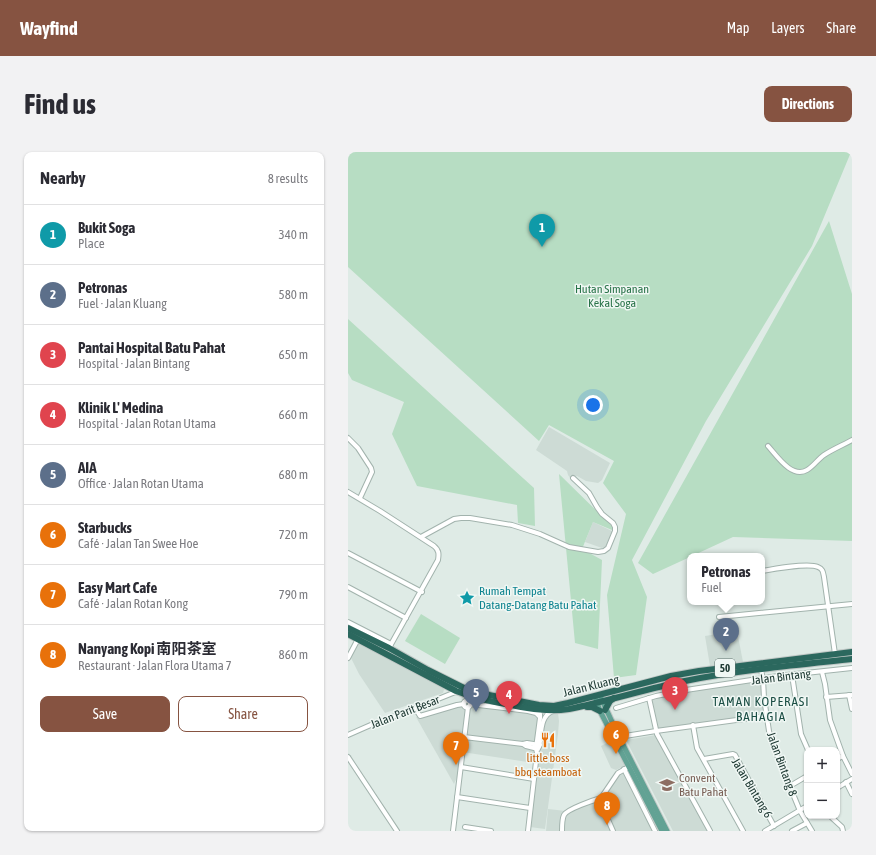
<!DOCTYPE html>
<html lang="en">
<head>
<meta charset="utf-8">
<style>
  :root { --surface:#fff; --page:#f2f2f3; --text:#2b2b33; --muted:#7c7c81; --line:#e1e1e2; --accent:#865341 }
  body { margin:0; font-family:"Asap Condensed","Noto Sans SC",sans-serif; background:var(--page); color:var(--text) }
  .controls { position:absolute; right:12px; bottom:12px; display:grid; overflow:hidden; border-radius:8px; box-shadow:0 1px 3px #0004 }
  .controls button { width:36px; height:36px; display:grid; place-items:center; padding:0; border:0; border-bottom:1px solid var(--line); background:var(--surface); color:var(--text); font:20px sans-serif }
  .you { position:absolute; left:245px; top:253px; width:14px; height:14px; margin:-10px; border:3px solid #fff; border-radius:50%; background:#1a73e8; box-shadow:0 0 0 6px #1a73e833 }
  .badge { display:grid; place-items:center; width:26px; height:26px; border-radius:50%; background:var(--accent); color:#fff; font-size:13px; font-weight:700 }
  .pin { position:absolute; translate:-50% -33px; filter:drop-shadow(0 1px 2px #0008) }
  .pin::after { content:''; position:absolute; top:21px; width:14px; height:12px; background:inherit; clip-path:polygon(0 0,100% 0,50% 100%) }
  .popup { position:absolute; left:339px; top:401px; width:78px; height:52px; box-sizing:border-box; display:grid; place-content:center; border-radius:8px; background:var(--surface); filter:drop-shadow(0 1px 3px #0005); font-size:13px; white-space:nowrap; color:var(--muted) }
  .popup b { font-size:15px; color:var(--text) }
  .popup::after { content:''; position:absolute; left:50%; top:100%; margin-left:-8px; border:8px solid transparent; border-top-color:var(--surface) }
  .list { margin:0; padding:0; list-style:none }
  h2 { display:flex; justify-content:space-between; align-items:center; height:52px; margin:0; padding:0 16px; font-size:17px }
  h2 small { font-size:13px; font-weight:400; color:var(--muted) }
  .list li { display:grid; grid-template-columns:26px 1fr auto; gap:12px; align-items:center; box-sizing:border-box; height:60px; padding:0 16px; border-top:1px solid var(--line) }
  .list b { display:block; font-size:15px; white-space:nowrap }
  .list p { margin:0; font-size:13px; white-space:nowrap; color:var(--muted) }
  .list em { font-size:13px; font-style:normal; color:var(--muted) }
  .actions { display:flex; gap:8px; padding:12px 16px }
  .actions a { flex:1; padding:9px 0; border:1px solid var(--accent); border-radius:8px; text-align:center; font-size:14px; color:var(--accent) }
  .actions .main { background:var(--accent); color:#fff }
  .map { position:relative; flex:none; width:504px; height:679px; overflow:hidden; border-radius:8px }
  header { display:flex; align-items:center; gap:24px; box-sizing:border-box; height:56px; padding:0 20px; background:var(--accent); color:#fff }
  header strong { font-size:19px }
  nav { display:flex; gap:22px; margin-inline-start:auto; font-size:14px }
  .intro { display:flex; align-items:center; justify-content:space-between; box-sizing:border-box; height:96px; padding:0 24px }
  h1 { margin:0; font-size:28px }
  .button { padding:10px 18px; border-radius:8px; background:var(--accent); color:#fff; font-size:14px; font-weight:700 }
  main { display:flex; gap:24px; padding:0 24px }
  aside { flex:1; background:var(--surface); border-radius:8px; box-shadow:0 1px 3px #0004 }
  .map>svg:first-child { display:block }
</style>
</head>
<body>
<header>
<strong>Wayfind</strong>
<nav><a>Map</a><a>Layers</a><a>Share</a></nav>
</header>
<div class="intro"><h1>Find us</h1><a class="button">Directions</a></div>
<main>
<aside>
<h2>Nearby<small>8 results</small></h2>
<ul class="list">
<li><span class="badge" style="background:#0f9aa8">1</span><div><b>Bukit Soga</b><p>Place</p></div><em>340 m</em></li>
<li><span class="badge" style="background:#5c6f8a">2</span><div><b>Petronas</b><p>Fuel · Jalan Kluang</p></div><em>580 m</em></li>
<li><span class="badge" style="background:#e0444e">3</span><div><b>Pantai Hospital Batu Pahat</b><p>Hospital · Jalan Bintang</p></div><em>650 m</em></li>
<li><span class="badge" style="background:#e0444e">4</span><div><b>Klinik L' Medina</b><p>Hospital · Jalan Rotan Utama</p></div><em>660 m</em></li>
<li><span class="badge" style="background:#5c6f8a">5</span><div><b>AIA</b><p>Office · Jalan Rotan Utama</p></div><em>680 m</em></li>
<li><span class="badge" style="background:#e8710a">6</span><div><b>Starbucks</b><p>Café · Jalan Tan Swee Hoe</p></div><em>720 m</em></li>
<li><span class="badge" style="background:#e8710a">7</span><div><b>Easy Mart Cafe</b><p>Café · Jalan Rotan Kong</p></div><em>790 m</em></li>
<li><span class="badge" style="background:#e8710a">8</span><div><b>Nanyang Kopi 南阳茶室</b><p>Restaurant · Jalan Flora Utama 7</p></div><em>860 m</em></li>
</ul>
<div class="actions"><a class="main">Save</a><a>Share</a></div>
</aside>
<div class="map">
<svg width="504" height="679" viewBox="0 0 504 679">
  <rect width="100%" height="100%" fill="#dfebe6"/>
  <!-- built -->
  <g fill="#cddbd5">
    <polygon points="201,275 262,311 254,328 250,331 238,329 229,324 223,327 220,323 219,319 188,298"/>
    <polygon points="245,370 264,379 258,394 254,396 237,390"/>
    <polygon points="389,479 395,510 362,514 357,484"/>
    <polygon points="12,489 97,534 95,541 37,561 11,522 2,504"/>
    <polygon points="416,526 420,565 307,580 300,546"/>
    <polygon points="114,550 119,554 110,623 106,632 68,565 105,552"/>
    <polygon points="124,553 180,560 187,562 191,566 186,611 114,600 121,556"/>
    <polygon points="210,561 211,569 210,582 197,677 182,675 191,601 193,597 197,569 200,563"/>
    <polygon points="308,583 362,679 325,679 278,588"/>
    <polygon points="265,588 278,613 268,618 263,616 253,594"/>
    <polygon points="279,613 313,679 198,679 200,657 218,659 254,643 270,618"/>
  </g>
  <!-- green -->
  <g fill="#b7ddc3">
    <polygon points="0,0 503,0 464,94 358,269 284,408 299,445 288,523 266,526 259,443 278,362 255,331 266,309 201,273 191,289 0,115"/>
    <polygon points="481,69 504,142 504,389 385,385 344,404 342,404 342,405 305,422 290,411"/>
    <polygon points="0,167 186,336 187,374 170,371 169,353 69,334 44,282 56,250 4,228 0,221"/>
    <polygon points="211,322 264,374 264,378 245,370 234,397 254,408 250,497 227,491"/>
    <polygon points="73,462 112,486 97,512 57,489"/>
  </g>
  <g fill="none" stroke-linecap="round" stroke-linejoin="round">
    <!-- minor casing -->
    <g stroke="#a2b3ad" stroke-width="6">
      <g id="minor">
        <polyline points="0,286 10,296 23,316 24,320 12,346"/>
        <path d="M 420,294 C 429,304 444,327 459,318 C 466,314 470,307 476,303 C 485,297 495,293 504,288"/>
        <path d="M 0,340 L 32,359 L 86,394 C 91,398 91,402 90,408 L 41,496"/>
        <polyline points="73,385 106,367 113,366 122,366 164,373 192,382 221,395 250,400 256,399 260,396 267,379 267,375 265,371 254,362 249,355 241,341 225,326"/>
        <polyline points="0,401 74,440"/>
        <path d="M 414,419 C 425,417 461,411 470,415 C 475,417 475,420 476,425 L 487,502"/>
        <polyline points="0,435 58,466"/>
        <polyline points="371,465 504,452"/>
        <polyline points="0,470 43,492"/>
        <polyline points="0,506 10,487"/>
        <polyline points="413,518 415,527 416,546 421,579 424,591 452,659 464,679"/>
        <polyline points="474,520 477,532 482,568 495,604 504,622"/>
        <polyline points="444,523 453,582 460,598"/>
        <polyline points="501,543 504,557"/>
        <polyline points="478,545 504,543"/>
        <polyline points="301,546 309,582 362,679"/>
        <circle cx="119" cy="552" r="3.5"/>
        <polyline points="122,552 180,559 188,561 192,565"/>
        <polyline points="67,556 72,564 109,553 116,552"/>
        <polyline points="268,556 308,544 338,538 430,524 504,516"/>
        <polyline points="345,573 349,596 395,679"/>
        <polyline points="0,583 25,572 58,560 105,541 108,540 109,538"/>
        <polyline points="116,585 175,592 179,591 192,593"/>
        <polyline points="271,585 308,579 418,564"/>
        <polyline points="175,592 178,594 190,597"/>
        <path d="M 191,595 C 194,583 191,564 205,559"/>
        <polyline points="0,605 49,679"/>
        <polyline points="356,607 385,602 387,603 426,674"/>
        <polyline points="489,607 495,604"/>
        <polyline points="113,615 186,627"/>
        <polyline points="276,617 307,679"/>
        <polyline points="498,630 504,642"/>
        <polyline points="442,634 459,624"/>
        <polyline points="489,636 504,627"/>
        <polyline points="109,645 182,656"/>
        <polyline points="253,646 270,621 279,616"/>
        <polyline points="482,664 494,675 495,679"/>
        <polyline points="117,675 143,679"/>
        <polyline points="105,679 120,555"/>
        <polyline points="180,679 189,601 188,596 192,566 192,562 188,558"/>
        <path d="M 214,679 C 214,674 214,667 216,663 C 219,657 246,648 253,646 L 257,661 L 265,679"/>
        <polyline points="417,679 459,654"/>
        <polyline points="444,679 459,671"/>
      </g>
    </g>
    <!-- major casing -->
    <g stroke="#c1c8c6" stroke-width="7">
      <g id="major">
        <polyline points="253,546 271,585 319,679"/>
        <polyline points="248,547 252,559 314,679"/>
      </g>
    </g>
    <!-- highway casing -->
    <g stroke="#c1c8c6" stroke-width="8">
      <g id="highway">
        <polyline points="0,476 41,496 80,518 118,537 141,543 191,553 206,554 220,551 323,524 351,519 504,500"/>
        <path d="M 0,482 L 108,539 C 126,546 144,550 163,553 C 183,557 201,560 221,557 C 260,549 298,537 337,529 C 392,518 448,513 504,507"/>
        <polyline points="239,555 244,555 252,559"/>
        <polyline points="257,558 262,549 266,546"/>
      </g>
    </g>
    <!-- minor -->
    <use href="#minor" stroke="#fff" stroke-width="4"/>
    <!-- major -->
    <use href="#major" stroke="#62a294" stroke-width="5"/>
    <!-- highway -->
    <use href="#highway" stroke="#2b685e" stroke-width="6"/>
  </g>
  <!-- icons -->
  <defs>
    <g id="sight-bare" transform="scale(1.2)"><path d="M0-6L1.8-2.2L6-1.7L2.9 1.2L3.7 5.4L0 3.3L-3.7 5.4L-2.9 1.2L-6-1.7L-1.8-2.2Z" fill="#0f9aa8" stroke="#f0f7f4" stroke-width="2.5" paint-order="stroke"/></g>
    <g id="restaurant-bare" transform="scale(1.2)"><path d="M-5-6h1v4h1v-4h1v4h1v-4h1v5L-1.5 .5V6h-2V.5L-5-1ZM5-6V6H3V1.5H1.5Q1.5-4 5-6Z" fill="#e8710a" stroke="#f0f7f4" stroke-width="2.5" paint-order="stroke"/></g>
    <g id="school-bare" transform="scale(1.2)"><path d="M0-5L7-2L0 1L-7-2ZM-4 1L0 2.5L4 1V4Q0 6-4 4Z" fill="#8d6e63" stroke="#f0f7f4" stroke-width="2.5" paint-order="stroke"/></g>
  </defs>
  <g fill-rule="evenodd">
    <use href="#sight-bare" x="119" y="446"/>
    <use href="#restaurant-bare" x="200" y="588"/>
    <use href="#school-bare" x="319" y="633"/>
  </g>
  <g text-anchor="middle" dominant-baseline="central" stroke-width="3" stroke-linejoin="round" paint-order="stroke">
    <!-- shield labels -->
    <rect fill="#f0f7f4" stroke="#5e736e" stroke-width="1" x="367" y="507" width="20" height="18" rx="3"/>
    <g font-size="11" font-weight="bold" fill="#203b35">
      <text x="377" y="516">50</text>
    </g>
    <!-- park labels -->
    <g font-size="12" fill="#297349" stroke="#f0f7f4">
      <text x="264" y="137">Hutan Simpanan<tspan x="264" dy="14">Kekal Soga</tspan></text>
    </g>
    <!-- culture labels -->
    <g font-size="12" fill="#0d838f" stroke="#f0f7f4" text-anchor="start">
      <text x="131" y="439">Rumah Tempat<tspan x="131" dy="14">Datang-Datang Batu Pahat</tspan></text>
    </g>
    <!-- street labels -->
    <g font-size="12" fill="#203b35" stroke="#f0f7f4">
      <text transform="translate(433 525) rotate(-7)">Jalan Bintang</text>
      <text transform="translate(243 534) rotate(-14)">Jalan Kluang</text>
      <text transform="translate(57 560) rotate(-21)">Jalan Parit Besar</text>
      <text transform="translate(434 612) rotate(70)">Jalan Bintang 8</text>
      <text transform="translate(404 636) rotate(59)">Jalan Bintang 6</text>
    </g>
    <!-- food labels -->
    <g font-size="12" fill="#c56008" stroke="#f0f7f4">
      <text x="200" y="606">little boss<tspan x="200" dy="14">bbq steamboat</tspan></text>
    </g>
    <!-- education labels -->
    <g font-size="12" fill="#785e54" stroke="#f0f7f4" text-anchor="start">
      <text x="331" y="626">Convent<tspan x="331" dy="14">Batu Pahat</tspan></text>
    </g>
    <!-- neighbourhood labels -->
    <g font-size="13" letter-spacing="1" fill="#1b4e44" stroke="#f0f7f4">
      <text x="413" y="549">TAMAN KOPERASI<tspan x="413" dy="15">BAHAGIA</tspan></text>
    </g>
  </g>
</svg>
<div class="controls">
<button>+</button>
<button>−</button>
</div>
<div class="you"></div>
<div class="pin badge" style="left:194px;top:95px;background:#0f9aa8">1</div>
<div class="pin badge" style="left:378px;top:499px;background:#5c6f8a">2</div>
<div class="popup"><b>Petronas</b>Fuel</div>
<div class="pin badge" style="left:327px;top:558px;background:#e0444e">3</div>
<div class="pin badge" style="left:161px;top:562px;background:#e0444e">4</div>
<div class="pin badge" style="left:128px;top:560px;background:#5c6f8a">5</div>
<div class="pin badge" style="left:268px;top:602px;background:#e8710a">6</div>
<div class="pin badge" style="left:108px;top:613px;background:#e8710a">7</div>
<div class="pin badge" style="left:259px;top:673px;background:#e8710a">8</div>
</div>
</main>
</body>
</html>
